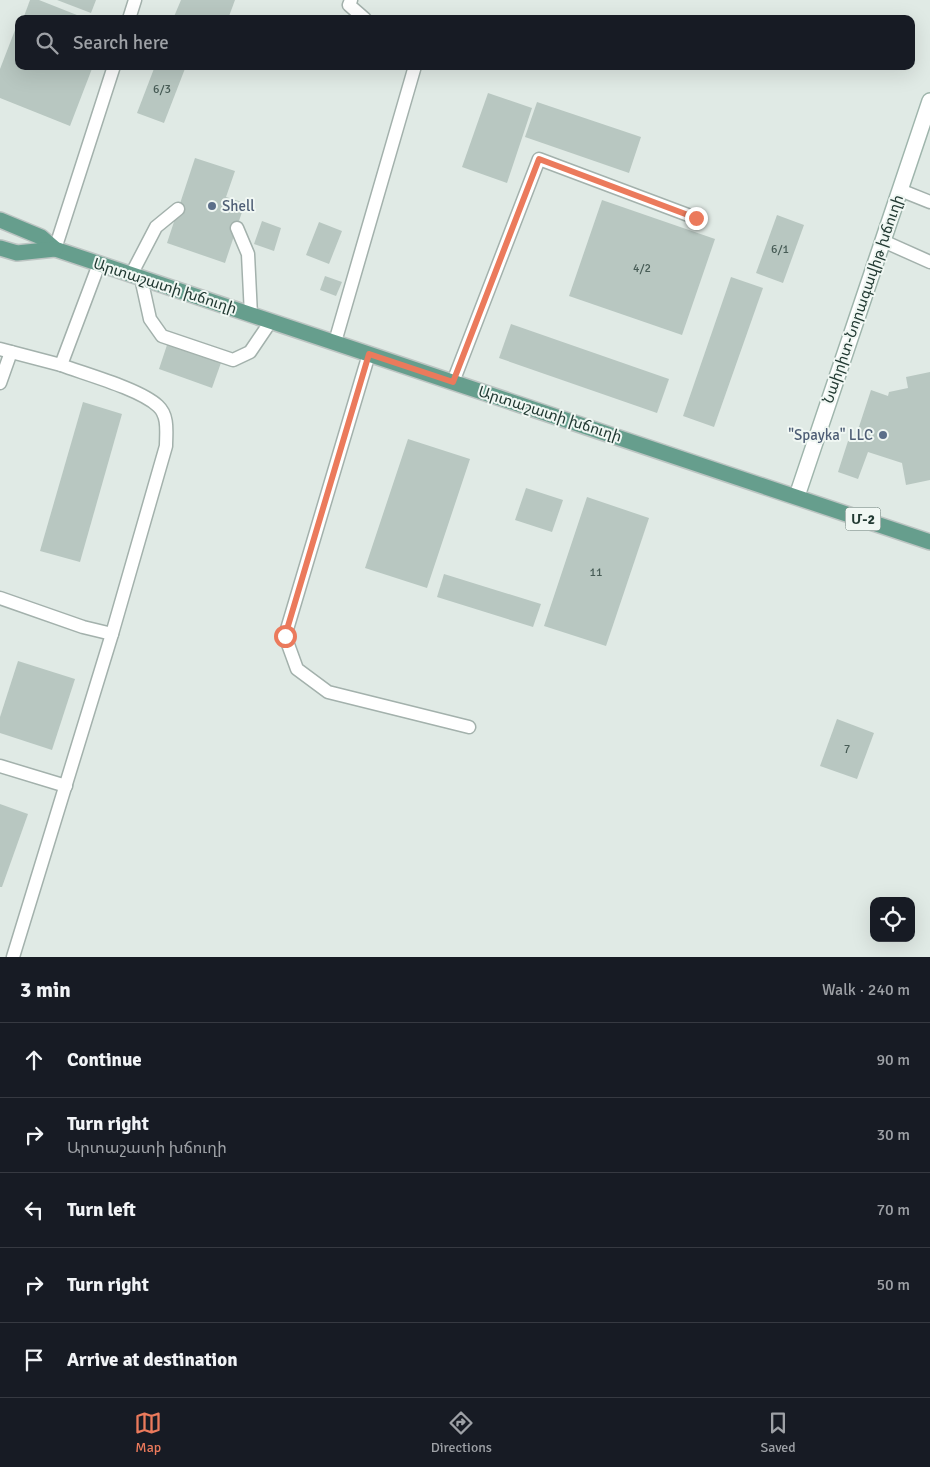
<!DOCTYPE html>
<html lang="en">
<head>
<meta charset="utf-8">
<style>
  :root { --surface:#171b24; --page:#20242c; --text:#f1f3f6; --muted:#9ea1a6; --line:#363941; --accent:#eb7a5c }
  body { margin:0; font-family:Signika,"Noto Sans Armenian",sans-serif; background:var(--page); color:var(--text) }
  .controls { position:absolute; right:15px; bottom:15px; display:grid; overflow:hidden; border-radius:10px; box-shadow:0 5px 20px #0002 }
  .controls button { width:45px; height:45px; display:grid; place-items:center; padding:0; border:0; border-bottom:1px solid var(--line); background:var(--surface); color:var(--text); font:25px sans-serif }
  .stop { position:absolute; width:15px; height:15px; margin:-11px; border:4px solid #eb7a5c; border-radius:50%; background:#fff }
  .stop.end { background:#eb7a5c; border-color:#fff; box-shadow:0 1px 5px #0008 }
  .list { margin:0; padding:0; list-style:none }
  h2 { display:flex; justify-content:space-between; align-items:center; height:65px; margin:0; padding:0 20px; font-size:21px }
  h2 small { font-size:16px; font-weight:400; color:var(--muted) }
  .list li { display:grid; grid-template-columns:32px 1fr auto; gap:15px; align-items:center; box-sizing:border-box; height:75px; padding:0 20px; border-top:1px solid var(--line) }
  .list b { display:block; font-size:19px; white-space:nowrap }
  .list p { margin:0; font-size:16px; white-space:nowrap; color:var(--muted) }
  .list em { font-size:16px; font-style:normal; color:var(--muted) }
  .icon { flex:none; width:28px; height:28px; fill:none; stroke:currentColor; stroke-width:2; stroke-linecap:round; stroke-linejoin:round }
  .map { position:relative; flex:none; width:930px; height:957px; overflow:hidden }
  .search { position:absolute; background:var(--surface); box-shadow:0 5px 20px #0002; left:15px; right:15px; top:15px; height:55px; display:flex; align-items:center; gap:12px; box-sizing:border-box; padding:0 18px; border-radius:10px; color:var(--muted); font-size:19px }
  .sheet { height:440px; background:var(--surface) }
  nav { display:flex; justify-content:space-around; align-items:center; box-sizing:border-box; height:70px; border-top:1px solid var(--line); background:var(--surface); font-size:14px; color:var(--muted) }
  nav a { display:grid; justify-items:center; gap:2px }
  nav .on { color:var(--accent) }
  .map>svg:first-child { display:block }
</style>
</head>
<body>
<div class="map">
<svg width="930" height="957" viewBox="0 0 930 957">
  <rect width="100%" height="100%" fill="#e0eae5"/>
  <!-- building -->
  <g fill="#b8c7c1">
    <polygon points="30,0 39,0 87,19 23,19"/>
    <polygon points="57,0 96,0 91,13"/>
    <polygon points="181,0 235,0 228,19 173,19"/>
    <polygon points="15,30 19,32 19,66 93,66 70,126 0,98 0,69"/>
    <polygon points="155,66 186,66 164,123 137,113"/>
    <polygon points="488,93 532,108 507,183 462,167"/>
    <polygon points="537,102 641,137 629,173 525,137"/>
    <polygon points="195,158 235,171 226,197 245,203 225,263 167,243"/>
    <polygon points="602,200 715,239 682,335 569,296"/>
    <polygon points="777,215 804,225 783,283 756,273"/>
    <polygon points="262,221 281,228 274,251 254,244"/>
    <polygon points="319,222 342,231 329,264 306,255"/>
    <polygon points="325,276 342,282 336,296 320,290"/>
    <polygon points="731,277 763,288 714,427 683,416"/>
    <polygon points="511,324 669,379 657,413 499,358"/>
    <polygon points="168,342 222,360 212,388 159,369"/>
    <polygon points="930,372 930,480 906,485 902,463 868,452 858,479 838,472 848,441 854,442 871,390 888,396 889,392 908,388 906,377"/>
    <polygon points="83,402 122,414 80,562 40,551"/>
    <polygon points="408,439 470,459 427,588 365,568"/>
    <polygon points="526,488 563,500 552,532 515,520"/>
    <polygon points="587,497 649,518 606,646 544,626"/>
    <polygon points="444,574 541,604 533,627 437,597"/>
    <polygon points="18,661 75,679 52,750 0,733 0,717"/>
    <polygon points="837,719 874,733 857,779 820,766"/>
    <polygon points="0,804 28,814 2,887 0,887"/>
  </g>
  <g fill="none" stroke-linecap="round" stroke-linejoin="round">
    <!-- lane casing -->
    <g stroke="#a3b1ac" stroke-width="15">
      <g id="lane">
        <polyline points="351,0 349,5 365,19"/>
        <polyline points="129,19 135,0"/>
        <polyline points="900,190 930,202"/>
        <polyline points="237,228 248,254 251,315"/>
        <polyline points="883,241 930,262"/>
        <polyline points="55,249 114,66"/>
        <polyline points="131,275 156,227 178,209"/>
        <polyline points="141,278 150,319 162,336 233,360 250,352 271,321"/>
        <polyline points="335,342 415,66"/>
        <polyline points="0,349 61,365 99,264"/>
        <polyline points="369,354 285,636 297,669 328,692 469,727"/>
        <polyline points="453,382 539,159 696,218"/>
        <polyline points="0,383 11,352"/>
        <path d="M 0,598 L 83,627 L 112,634 L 166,446 C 166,433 169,416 158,406 C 140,389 85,374 61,365"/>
        <polyline points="0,766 66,786"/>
        <polyline points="13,957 112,634"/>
      </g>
    </g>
    <!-- secondary casing -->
    <g stroke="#9fb5ac" stroke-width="18">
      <polyline id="secondary" points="797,496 930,101"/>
    </g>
    <!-- primary casing -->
    <g stroke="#bcc4c2" stroke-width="18">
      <g id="primary">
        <polyline points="0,220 41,237 55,249 930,542"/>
        <polyline points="0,248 17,253 55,249"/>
      </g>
    </g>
    <!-- lane -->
    <use href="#lane" stroke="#fff" stroke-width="12"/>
    <!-- secondary -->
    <use href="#secondary" stroke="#fff" stroke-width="15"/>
    <!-- primary -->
    <use href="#primary" stroke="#669e8d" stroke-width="15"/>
  </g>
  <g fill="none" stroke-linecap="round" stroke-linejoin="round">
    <!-- route -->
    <polyline stroke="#eb7a5c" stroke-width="6" points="285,636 369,354 453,382 539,159 696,218"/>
  </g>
  <!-- markers -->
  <g fill="#5c6f8a" stroke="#f0f7f3" stroke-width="2">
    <circle cx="212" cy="206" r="5"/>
    <circle cx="883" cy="435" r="5"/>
  </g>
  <g text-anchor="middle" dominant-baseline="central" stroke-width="4" stroke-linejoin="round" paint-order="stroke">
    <!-- number labels -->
    <g font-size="12" fill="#475c56">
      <text x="162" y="89">6/3</text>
      <text x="780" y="249">6/1</text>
      <text x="642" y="268">4/2</text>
      <text x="596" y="572">11</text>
      <text x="847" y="749">7</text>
    </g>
    <!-- shield labels -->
    <rect fill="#f0f7f3" stroke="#5f726c" stroke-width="1" x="845.5" y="507.5" width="35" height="23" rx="4"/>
    <g font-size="14" font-weight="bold" fill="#213932">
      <text x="863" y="519">Մ-2</text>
    </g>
    <!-- service labels -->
    <g font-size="15" fill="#4e5e75" stroke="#f0f7f3" text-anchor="start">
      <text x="222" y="206">Shell</text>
      <text x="873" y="435" text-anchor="end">"Spayka" LLC</text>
    </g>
    <!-- street labels -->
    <g font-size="15" fill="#213932" stroke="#f0f7f3">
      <text transform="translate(165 286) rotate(18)">Արտաշատի խճուղի</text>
      <text transform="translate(863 299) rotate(-71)">Նաիրիտ-Նորագավիթ խճուղի</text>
      <text transform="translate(550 414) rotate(18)">Արտաշատի խճուղի</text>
    </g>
  </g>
</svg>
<div class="controls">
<button><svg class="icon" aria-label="locate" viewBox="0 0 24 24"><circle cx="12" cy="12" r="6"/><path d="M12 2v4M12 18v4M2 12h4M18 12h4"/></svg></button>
</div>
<div class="stop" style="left:285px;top:636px"></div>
<div class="stop end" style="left:696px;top:218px"></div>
<div class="search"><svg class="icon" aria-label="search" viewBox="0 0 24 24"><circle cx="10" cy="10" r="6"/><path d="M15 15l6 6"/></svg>Search here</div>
</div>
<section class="sheet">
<h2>3 min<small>Walk · 240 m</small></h2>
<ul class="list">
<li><svg class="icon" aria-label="ahead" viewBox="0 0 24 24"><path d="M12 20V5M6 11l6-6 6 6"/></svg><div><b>Continue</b></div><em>90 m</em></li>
<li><svg class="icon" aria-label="right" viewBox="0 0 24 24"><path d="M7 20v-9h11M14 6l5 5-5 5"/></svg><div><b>Turn right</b><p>Արտաշատի խճուղի</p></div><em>30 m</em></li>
<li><svg class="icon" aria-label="left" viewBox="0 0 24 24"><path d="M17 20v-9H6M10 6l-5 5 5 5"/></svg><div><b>Turn left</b></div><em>70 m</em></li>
<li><svg class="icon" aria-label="right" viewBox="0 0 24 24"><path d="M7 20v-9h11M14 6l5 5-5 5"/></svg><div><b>Turn right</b></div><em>50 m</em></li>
<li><svg class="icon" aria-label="arrive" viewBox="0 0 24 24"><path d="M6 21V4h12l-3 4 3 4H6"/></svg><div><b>Arrive at destination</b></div></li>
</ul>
</section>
<nav>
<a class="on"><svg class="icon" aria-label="map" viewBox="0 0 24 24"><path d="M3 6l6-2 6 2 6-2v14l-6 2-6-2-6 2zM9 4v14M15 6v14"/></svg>Map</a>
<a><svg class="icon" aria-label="directions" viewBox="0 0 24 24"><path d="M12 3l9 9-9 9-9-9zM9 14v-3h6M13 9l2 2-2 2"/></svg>Directions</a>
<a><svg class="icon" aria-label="saved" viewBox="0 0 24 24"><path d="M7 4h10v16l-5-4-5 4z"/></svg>Saved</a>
</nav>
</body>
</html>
